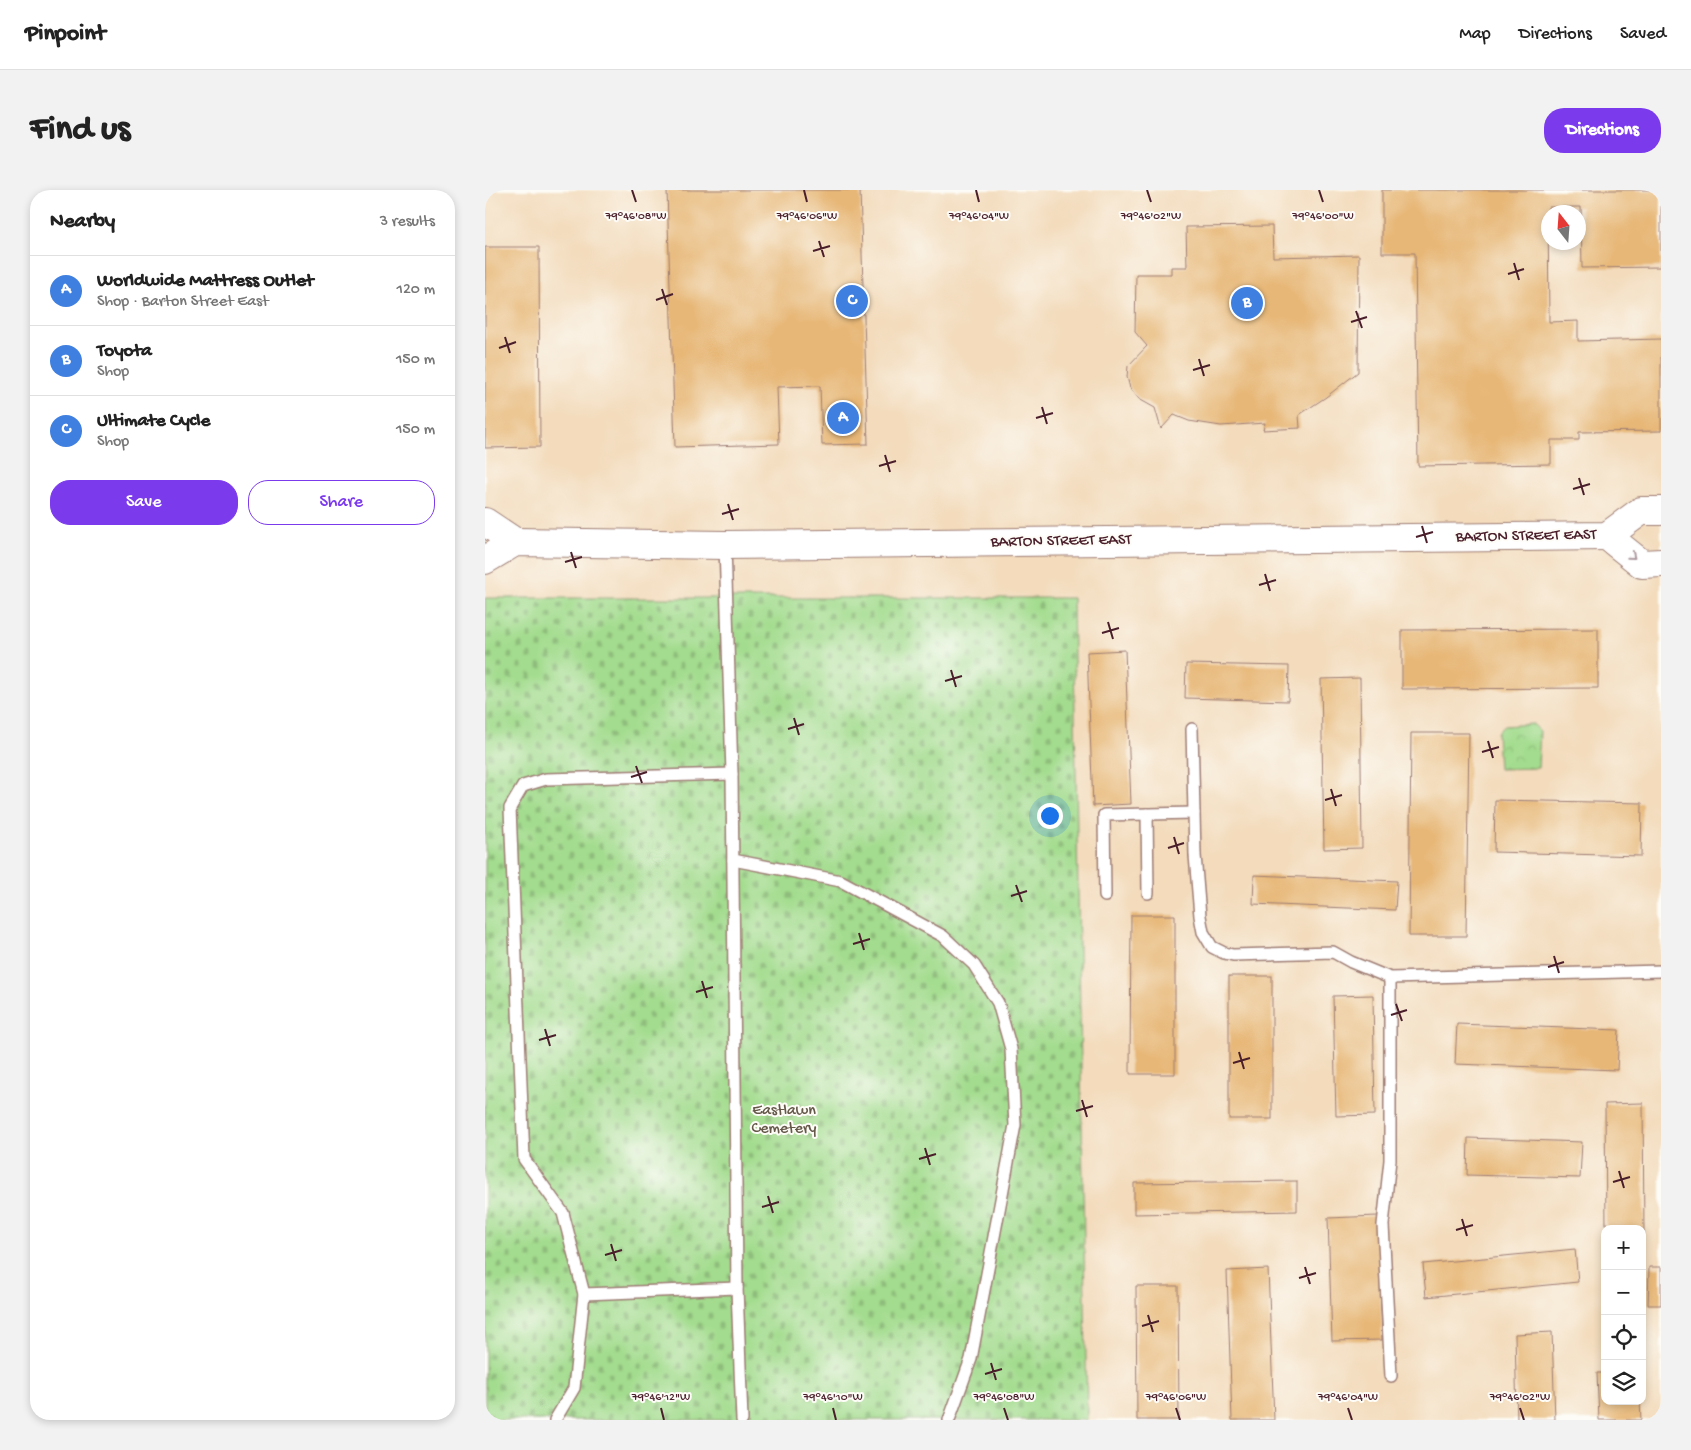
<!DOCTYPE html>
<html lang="en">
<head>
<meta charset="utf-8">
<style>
  :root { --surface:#fff; --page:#f2f2f2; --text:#222; --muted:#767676; --line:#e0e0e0; --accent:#7c3aed }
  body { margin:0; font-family:"Gochi Hand",sans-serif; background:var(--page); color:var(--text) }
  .controls { position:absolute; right:15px; bottom:15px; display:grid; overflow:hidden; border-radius:10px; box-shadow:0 2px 8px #0003 }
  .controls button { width:45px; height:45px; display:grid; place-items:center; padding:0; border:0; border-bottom:1px solid var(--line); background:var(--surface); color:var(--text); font:25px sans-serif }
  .compass { position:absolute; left:1056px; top:15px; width:45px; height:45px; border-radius:50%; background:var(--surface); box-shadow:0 2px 8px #0003; rotate:343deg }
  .you { position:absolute; left:564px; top:625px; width:18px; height:18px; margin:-12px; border:4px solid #fff; border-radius:50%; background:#1a73e8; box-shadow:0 0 0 8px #1a73e833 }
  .badge { display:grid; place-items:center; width:32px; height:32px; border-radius:50%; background:var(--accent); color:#fff; font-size:16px; font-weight:700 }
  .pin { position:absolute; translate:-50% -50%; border:2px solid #fff; box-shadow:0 1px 5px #0006 }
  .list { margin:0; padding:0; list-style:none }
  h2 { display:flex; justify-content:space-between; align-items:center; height:65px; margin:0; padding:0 20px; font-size:21px }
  h2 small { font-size:16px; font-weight:400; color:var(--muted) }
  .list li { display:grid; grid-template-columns:32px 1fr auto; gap:15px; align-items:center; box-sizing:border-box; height:70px; padding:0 20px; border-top:1px solid var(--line) }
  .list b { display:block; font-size:19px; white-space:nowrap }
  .list p { margin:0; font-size:16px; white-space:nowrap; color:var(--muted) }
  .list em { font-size:16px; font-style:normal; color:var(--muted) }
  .actions { display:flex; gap:10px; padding:15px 20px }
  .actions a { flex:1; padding:11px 0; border:1px solid var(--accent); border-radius:20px; text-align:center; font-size:18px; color:var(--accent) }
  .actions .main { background:var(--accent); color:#fff }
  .icon { flex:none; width:28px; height:28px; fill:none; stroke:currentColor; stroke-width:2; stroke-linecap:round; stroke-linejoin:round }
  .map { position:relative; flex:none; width:1176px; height:1230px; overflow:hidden; border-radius:20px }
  header { display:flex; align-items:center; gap:30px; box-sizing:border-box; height:70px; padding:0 25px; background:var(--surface); border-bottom:1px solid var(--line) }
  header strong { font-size:24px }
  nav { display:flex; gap:28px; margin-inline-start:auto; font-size:18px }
  .intro { display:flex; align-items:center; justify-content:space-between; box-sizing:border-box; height:120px; padding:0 30px }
  h1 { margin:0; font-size:35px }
  .button { padding:12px 22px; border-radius:20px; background:var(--accent); color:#fff; font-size:18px; font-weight:700 }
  main { display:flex; gap:30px; padding:0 30px }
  aside { flex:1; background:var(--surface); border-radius:20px; box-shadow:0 2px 8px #0003 }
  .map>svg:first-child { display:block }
</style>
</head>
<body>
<header>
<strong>Pinpoint</strong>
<nav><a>Map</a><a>Directions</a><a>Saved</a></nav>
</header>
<div class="intro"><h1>Find us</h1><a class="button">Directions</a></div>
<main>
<aside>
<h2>Nearby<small>3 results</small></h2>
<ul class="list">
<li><span class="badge" style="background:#3f7fe0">A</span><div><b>Worldwide Mattress Outlet</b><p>Shop · Barton Street East</p></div><em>120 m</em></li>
<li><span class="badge" style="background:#3f7fe0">B</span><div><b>Toyota</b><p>Shop</p></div><em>150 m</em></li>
<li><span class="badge" style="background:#3f7fe0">C</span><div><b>Ultimate Cycle</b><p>Shop</p></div><em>150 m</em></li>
</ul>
<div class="actions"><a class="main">Save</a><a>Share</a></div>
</aside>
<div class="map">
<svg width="1176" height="1230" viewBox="0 0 1176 1230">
  <defs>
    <pattern id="cemetery-stones" width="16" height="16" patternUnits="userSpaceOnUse" patternTransform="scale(1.25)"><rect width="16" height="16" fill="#a3dc8e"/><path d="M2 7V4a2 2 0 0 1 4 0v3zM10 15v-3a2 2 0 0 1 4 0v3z" fill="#8ebc7b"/></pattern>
    <pattern id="park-crowns" width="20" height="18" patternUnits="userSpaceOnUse" patternTransform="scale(1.25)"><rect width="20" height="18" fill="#a3dc8e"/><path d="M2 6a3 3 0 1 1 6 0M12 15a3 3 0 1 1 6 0" fill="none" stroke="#8ebc7b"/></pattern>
  </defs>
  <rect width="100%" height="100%" fill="#fdfcf7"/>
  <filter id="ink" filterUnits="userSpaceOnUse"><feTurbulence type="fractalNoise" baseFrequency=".02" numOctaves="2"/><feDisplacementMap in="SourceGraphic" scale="10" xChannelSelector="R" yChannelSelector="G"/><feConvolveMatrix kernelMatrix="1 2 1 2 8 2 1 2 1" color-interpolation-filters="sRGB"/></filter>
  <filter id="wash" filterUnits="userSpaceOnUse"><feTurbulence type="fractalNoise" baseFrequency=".0096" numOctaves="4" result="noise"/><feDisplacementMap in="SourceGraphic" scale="20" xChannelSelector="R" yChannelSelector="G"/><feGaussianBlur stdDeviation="1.12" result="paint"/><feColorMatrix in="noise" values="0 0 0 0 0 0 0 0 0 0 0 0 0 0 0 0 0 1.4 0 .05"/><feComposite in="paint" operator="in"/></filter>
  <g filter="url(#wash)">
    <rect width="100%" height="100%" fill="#f3dbbc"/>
    <!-- cemetery -->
    <polygon fill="url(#cemetery-stones)" stroke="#767e5c" points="0,408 588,408 602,1230 0,1230"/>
    <!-- park -->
    <polygon fill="url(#park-crowns)" stroke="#767e5c" points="1048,534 1055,541 1053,578 1014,579 1012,542 1019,536"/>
    <g id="blocks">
      <!-- building -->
      <g fill="#e7b777">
        <polygon points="182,0 375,0 383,254 337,255 335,196 292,197 294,254 190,257"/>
        <polygon points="897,0 1176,0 1176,77 1097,78 1096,17 1063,17 1064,132 1093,131 1093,151 1176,149 1176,241 1094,242 1094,250 1066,250 1066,274 933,276 930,63 897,63"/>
        <polygon points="787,36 788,67 874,65 873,182 841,207 814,225 815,238 778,240 780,233 736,236 704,231 689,225 676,239 670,218 654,209 645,198 642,187 643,176 662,156 650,142 651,84 686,84 686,77 702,77 701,37"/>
        <polygon points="0,57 54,57 55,257 0,258"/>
        <polygon points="1113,439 1113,498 917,499 917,440"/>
        <polygon points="640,460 646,614 608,616 602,462"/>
        <polygon points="701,474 804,476 803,511 700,508"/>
        <polygon points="875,488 877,658 839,659 836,489"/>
        <polygon points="926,543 984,543 981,746 924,746"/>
        <polygon points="1010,610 1157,613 1156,666 1009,662"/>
        <polygon points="769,685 912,691 910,720 768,714"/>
        <polygon points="646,725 690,725 690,884 645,884"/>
        <rect x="744" y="786" width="43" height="143"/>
        <polygon points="888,805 890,925 851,926 848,806"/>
        <polygon points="972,834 1134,840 1132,880 970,874"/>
        <polygon points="1158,913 1159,1044 1157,1044 1157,1039 1121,1039 1120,914"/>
        <polygon points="983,948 1097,952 1095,988 982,985"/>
        <polygon points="812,991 812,1021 649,1024 649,993"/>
        <polygon points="893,1026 897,1150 847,1151 843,1028"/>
        <polygon points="1090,1059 1093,1092 941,1107 938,1074"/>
        <polygon points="1164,1077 1176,1077 1176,1115 1163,1115"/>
        <polygon points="783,1079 789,1230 747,1230 742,1081"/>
        <polygon points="651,1096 693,1096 694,1230 652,1230"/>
        <polygon points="1067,1142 1070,1230 1032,1230 1030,1144"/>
        <polygon points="1112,1183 1120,1183 1120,1211 1155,1211 1156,1230 1114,1230"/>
      </g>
    </g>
  </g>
  <g filter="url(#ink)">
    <use href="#blocks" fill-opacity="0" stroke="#9e7d74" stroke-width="1"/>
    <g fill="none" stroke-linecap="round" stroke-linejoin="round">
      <!-- lane casing -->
      <g stroke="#9e7d74" stroke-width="14">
        <g id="lane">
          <polyline points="240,355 247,584 252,1098 257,1230"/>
          <polyline points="707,539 710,665 715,726 718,742 727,757 739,763 748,765 848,762 866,772 905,788 1176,781"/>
          <polyline points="662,624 663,703"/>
          <polyline points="248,670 356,691 458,746 489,775 513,813 526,859 530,935 486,1169 464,1230"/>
          <polyline points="620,706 619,625 709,623"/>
          <polyline points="905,788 905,970 898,1035 906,1186"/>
          <polyline points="99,1104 252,1098"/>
          <polyline points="70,1230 89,1198 99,1104 78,1023 39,969 25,618 38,596 61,589 247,584"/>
        </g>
      </g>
      <!-- secondary casing -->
      <g stroke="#9e7d74" stroke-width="30">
        <g id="secondary">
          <polyline points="0,332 30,352"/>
          <polyline points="1122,346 1157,374 1176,373"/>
          <polyline points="0,370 30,352 240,355 1122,346 1156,321 1176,321"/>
        </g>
      </g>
      <!-- lane -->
      <use href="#lane" stroke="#fff" stroke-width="11"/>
      <!-- secondary -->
      <use href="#secondary" stroke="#fff" stroke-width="28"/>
    </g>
    <!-- one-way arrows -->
    <defs><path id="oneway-chevron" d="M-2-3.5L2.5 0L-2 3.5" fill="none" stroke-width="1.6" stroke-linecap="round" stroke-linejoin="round" transform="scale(1.25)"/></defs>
    <use stroke="#ae9aa0" href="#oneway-chevron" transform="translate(1147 366) rotate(39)"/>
  </g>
  <!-- ticks -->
  <path fill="none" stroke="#4a1f2b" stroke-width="2" d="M 147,0 L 151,12M 319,0 L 322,12M 491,0 L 494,12M 662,0 L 666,12M 834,0 L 838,12M 334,51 L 339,67M 328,61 L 345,56M 1029,73 L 1034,90M 1023,84 L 1039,79M 177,99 L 182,115M 171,110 L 188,104M 871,121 L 877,138M 866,132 L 882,127M 20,147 L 25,163M 14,158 L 31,152M 714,169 L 719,186M 708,180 L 725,175M 557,217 L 562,234M 551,228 L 568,223M 400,265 L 405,282M 394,276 L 411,271M 1094,288 L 1099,305M 1088,299 L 1105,294M 243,314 L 248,330M 237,324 L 254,319M 937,336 L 942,353M 931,347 L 948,342M 86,362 L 91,378M 80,372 L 97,367M 780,384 L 785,401M 774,395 L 791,390M 623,432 L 628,449M 617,443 L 634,438M 466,480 L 471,497M 460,491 L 477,486M 309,528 L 314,545M 303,539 L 319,534M 1003,551 L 1008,568M 997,562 L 1014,557M 151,576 L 157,593M 146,587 L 162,582M 846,599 L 851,616M 840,610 L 857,605M 689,647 L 694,664M 683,658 L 699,653M 531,695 L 537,712M 526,706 L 542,701M 374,743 L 379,760M 368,754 L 385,749M 1069,766 L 1074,783M 1063,777 L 1079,772M 217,791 L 222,808M 211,802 L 228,797M 911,814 L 917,831M 906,825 L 922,820M 60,839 L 65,856M 54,850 L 71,845M 754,862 L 759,879M 748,873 L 765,868M 597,910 L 602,927M 591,921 L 608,916M 440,958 L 445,975M 434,969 L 451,964M 1134,981 L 1139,998M 1128,992 L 1145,987M 283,1006 L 288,1023M 277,1017 L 294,1012M 977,1029 L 982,1046M 971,1040 L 988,1035M 126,1054 L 131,1071M 120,1065 L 137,1060M 820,1077 L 825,1094M 814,1088 L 831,1083M 663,1125 L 668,1142M 657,1136 L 674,1131M 506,1173 L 511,1190M 500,1184 L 517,1179M 176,1218 L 179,1230M 348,1218 L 351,1230M 519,1218 L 523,1230M 691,1218 L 695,1230M 863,1218 L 867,1230M 1035,1218 L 1039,1230"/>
  <g text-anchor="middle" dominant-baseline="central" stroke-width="4" stroke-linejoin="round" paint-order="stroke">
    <!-- street labels -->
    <g font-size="16" fill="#4a1f2b" stroke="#fdfcf7">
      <text transform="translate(1041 347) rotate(-1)">BARTON STREET EAST</text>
      <text transform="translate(576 352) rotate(-1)">BARTON STREET EAST</text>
    </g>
    <!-- park labels -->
    <g font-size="16" fill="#655849" stroke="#fdfcf7">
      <text x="299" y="921">Eastlawn<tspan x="299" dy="18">Cemetery</tspan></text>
    </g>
  </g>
  <g font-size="12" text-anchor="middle" fill="#4a1f2b" stroke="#fdfcf7" stroke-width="4" stroke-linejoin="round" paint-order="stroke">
    <text x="151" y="29">79°46'08"W</text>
    <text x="322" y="29">79°46'06"W</text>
    <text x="494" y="29">79°46'04"W</text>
    <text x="666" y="29">79°46'02"W</text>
    <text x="838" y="29">79°46'00"W</text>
    <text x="176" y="1210">79°46'12"W</text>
    <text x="348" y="1210">79°46'10"W</text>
    <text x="519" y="1210">79°46'08"W</text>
    <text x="691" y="1210">79°46'06"W</text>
    <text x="863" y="1210">79°46'04"W</text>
    <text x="1035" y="1210">79°46'02"W</text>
  </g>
</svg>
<div class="controls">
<button>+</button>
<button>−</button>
<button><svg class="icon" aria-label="locate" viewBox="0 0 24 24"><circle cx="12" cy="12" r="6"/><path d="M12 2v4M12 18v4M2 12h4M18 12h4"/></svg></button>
<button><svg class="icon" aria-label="layers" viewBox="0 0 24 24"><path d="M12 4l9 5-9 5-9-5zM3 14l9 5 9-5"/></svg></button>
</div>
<svg class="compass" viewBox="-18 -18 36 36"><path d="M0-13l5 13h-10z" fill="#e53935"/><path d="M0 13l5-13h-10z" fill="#767676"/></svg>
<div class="you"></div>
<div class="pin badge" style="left:358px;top:228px;background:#3f7fe0">A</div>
<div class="pin badge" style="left:762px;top:113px;background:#3f7fe0">B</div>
<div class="pin badge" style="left:367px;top:111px;background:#3f7fe0">C</div>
</div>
</main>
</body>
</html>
